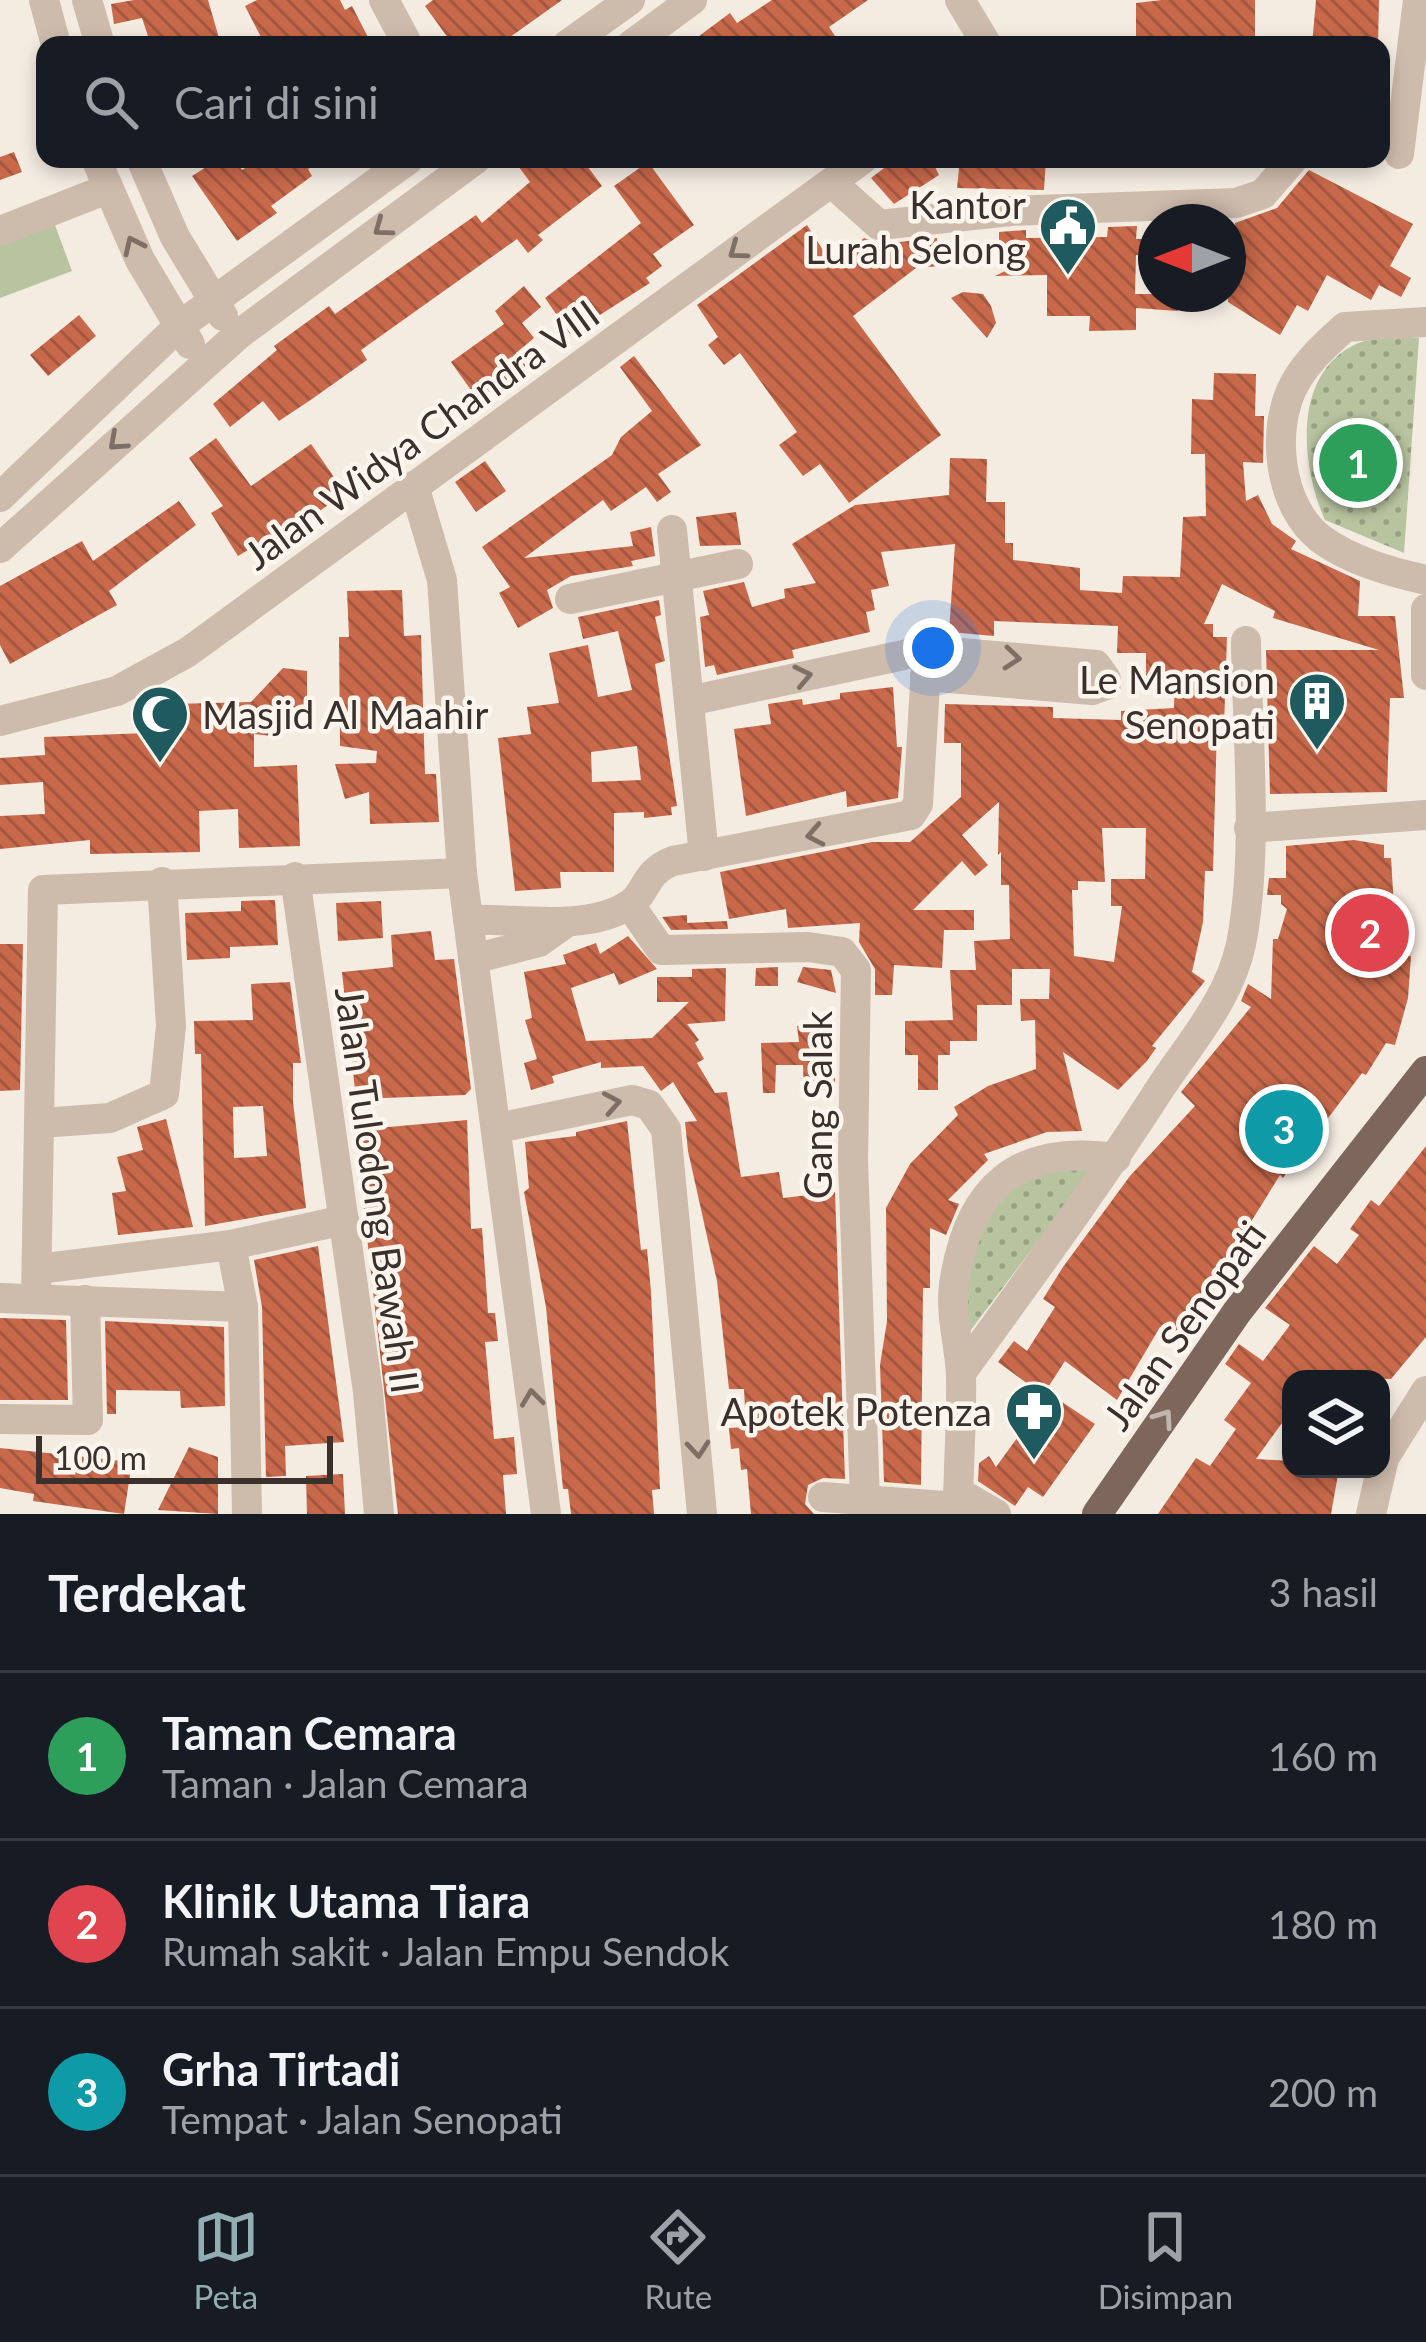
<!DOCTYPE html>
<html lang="id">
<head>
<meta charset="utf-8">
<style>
  :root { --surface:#171b24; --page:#242831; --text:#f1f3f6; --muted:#9ea1a6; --line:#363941; --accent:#92aeb2 }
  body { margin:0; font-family:Lato,sans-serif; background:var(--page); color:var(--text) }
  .controls { position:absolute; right:36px; bottom:36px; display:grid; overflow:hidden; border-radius:24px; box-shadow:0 6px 18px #0003 }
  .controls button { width:108px; height:108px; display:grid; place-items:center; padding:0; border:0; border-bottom:3px solid var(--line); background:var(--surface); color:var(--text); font:60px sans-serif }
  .compass { position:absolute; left:1138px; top:204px; width:108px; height:108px; border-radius:50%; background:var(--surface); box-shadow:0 6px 18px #0003; rotate:270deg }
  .scale { position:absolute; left:36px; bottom:30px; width:297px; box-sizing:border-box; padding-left:12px; border:6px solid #3b302b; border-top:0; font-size:33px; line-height:42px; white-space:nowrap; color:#3b302b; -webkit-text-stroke:9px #fbf5ee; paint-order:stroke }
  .you { position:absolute; left:933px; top:648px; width:42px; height:42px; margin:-30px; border:9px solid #fff; border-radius:50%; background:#1a73e8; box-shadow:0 0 0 18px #1a73e833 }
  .badge { display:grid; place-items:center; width:78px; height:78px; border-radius:50%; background:var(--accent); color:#fff; font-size:39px; font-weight:700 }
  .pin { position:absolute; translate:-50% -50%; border:6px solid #fff; box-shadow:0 3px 12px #0006 }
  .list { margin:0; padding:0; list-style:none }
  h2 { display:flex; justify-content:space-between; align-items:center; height:156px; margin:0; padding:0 48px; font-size:51px }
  h2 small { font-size:39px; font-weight:400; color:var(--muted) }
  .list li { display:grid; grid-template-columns:78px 1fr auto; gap:36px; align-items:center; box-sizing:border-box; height:168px; padding:0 48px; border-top:3px solid var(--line) }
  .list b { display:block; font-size:45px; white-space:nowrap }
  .list p { margin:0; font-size:39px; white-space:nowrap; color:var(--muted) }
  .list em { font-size:39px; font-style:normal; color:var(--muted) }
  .icon { flex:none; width:66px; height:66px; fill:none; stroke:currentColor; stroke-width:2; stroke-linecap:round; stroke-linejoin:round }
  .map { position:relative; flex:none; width:1426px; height:1514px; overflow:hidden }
  .search { position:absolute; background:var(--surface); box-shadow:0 6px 18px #0003; left:36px; right:36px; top:36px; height:132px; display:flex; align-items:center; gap:30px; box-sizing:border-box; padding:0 42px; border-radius:24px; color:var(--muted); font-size:45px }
  .sheet { height:660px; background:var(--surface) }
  nav { display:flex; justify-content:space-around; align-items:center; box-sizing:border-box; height:168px; border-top:3px solid var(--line); background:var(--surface); font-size:33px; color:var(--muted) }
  nav a { display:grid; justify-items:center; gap:6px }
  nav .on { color:var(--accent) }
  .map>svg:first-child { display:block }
</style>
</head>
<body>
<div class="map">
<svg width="1426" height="1514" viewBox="0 0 1426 1514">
  <defs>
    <pattern id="park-dots" width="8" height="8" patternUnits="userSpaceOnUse" patternTransform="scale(3)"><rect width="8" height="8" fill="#b8c4a0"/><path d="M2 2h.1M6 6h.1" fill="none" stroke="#97a083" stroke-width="1.8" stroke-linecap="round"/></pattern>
    <pattern id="building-back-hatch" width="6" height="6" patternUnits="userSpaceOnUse" patternTransform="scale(3)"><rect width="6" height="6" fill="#c8694b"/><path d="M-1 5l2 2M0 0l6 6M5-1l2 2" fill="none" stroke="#a4573f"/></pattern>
  </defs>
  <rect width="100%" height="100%" fill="#f4ebe1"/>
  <!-- grass -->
  <polygon fill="#b8c4a0" points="52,217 72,271 0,298 0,236"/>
  <!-- park -->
  <g fill="url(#park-dots)">
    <path d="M 1419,338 L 1404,553 L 1325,520 C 1302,469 1291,379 1352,346 C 1371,336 1398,338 1419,338 Z"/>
    <polygon points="1098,1162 964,1339 960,1286 979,1218 1042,1165"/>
  </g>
  <!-- building -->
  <g fill="url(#building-back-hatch)" fill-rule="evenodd">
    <polygon points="134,0 208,0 221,45 151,45 142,18 114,24 111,4"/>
    <polygon points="257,0 340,0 345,10 352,6 372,45 265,45 245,6"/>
    <polygon points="433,0 562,0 499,45 453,45 425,6"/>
    <polygon points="772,0 868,0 829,27 841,45 687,45 730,13 737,23"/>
    <polygon points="1162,0 1255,0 1255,45 1167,45 1167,36 1136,36 1136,3"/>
    <polygon points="1316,0 1379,0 1378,45 1312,45"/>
    <polygon points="14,152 22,172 0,180 0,157"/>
    <polygon points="219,159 234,159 242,170 260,159 328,159 308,169 312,176 271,206 277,213 237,241 192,176"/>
    <polygon points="513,159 582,159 602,186 538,235 543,240 528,253 517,239 361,350 367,360 312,399 279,421 263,401 230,427 213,404 277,350 274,346 329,306 335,314 476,215 482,223 530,182"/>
    <polygon points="896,159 931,159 939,175 894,204 871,178"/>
    <polygon points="960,159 1046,159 1044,190 957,188"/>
    <polygon points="648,162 694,225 653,254 662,266 646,278 650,283 570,334 545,298 641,223 614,186"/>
    <polygon points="1309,170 1413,224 1390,266 1411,278 1401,297 1379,285 1371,300 1327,275 1308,311 1297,305 1280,335 1228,302 1228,253 1236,253 1235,223 1277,208"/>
    <polygon points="807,225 831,263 864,238 880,244 937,238 939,266 916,268 853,316 941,435 849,503 820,464 803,476 779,445 797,432 740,353 724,365 708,345 718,337 697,305"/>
    <polygon points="1137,226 1136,239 1156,239 1156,256 1136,255 1135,294 1179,294 1178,311 1136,308 1136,330 1089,331 1090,316 1047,316 1047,275 995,276 1027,260 999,262 999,232 1026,230 1026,238 1107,237 1108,227"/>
    <polygon points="524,286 541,307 522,323 534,338 516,353 526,366 478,400 451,362 504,324 495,311"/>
    <polygon points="963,292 983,294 991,306 996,323 987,338 951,298"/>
    <polygon points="79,315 96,336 48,376 30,355"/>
    <polygon points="634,356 701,445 658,474 671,492 657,502 646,487 611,511 603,500 524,558 633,546 630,532 651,527 655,556 631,561 633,566 571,576 547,590 553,608 518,628 499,593 510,587 482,547 612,455 621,437 652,411 620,367"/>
    <path d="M 1214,373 L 1256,374 L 1255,416 L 1264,416 L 1263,463 L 1243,462 L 1246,501 L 1258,495 L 1272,524 L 1296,541 L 1291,549 L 1360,581 L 1358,616 L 1395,616 L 1404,698 L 1390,698 L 1387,792 L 1270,794 L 1266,650 L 1379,650 L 1273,618 L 1275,611 L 1222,584 L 1204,624 L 1213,624 L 1213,637 L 1227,637 L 1224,726 L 1217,726 L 1213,871 L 1205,871 L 1203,922 L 1192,972 L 1205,981 L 1152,1046 L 1156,1048 L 1147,1061 L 1118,1090 L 1063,1052 L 1082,1131 L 1047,1132 L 984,1154 L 988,1160 L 948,1200 L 959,1204 L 946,1235 L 930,1228 L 930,1288 L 923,1288 L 921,1485 L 884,1482 L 880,1365 L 887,1321 L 886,1208 L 910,1164 L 958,1115 L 954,1107 L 988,1086 L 1036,1069 L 1035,1020 L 1021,1021 L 1020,999 L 1049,999 L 1050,969 L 1012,969 L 1012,1005 L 977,1005 L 977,1041 L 950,1041 L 950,1055 L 938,1055 L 938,1090 L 918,1090 L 918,1055 L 905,1055 L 905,1021 L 953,1020 L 950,970 L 976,970 L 974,941 L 1010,939 L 1009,885 L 1001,885 L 1001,852 L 998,855 L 999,802 L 962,835 L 988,865 L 975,876 L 962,861 L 913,910 L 974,910 L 974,930 L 944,930 L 942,968 L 894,965 L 892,995 L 875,995 L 875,969 L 859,942 L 860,923 L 788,928 L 786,909 L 729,919 L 720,872 L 872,842 L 910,842 L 961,797 L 961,743 L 944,743 L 945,704 L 1053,707 L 1053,718 L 1121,720 L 1121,711 L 1174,708 L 1175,677 L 1146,677 L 1146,653 L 1117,653 L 1118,626 L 994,621 L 994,636 L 949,632 L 955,544 L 881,552 L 889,586 L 871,590 L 875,610 L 866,612 L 870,632 L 792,650 L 794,658 L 717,675 L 714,665 L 705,667 L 700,617 L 709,615 L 703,591 L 744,582 L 752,607 L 785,598 L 784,589 L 816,583 L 792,544 L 855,505 L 949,495 L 950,458 L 987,459 L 986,502 L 1005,502 L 1005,543 L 1013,543 L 1013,560 L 1080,568 L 1080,590 L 1122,593 L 1123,576 L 1180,577 L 1183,517 L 1206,516 L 1205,454 L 1191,454 L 1192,399 L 1213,400 ZM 1102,828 L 1146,828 L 1145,879 L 1111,879 L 1111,906 L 1122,906 L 1114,962 L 1074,956 L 1072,890 L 1078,890 L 1078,881 L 1105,882 Z"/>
    <polygon points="216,438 251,486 311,444 345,493 297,527 294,522 238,556 211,513 223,506 189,458"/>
    <polygon points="485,461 506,491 476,512 455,482"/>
    <polygon points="179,501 196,525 109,591 117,605 10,664 0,645 0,586 82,541 93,561"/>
    <polygon points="736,512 741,545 700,546 696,517"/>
    <polygon points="402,590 404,636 421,635 425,774 436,774 439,822 370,824 369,792 345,799 335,764 376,763 377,751 340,746 339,637 349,637 347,591"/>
    <path d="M 659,600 L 661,615 L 655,617 L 665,661 L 655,664 L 677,806 L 671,807 L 672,815 L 644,818 L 644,812 L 614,813 L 614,872 L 560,872 L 561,888 L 515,891 L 498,738 L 531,734 L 527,707 L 559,703 L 549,653 L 588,645 L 598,697 L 632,690 L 618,631 L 583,639 L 578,617 ZM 637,746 L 641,780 L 592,782 L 591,752 Z"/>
    <polygon points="283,668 307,671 307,703 280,737 254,734 254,767 297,765 300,846 239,848 238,809 199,811 200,852 90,854 90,840 0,849 0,816 45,814 43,782 0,785 0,758 45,755 44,737 171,732 174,704 251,702"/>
    <polygon points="893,687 897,747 902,747 898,798 847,807 846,791 746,816 734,729 771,724 768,704 802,699 803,705 840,699 840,693"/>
    <polygon points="1354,840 1384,845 1384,858 1391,858 1397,956 1411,956 1408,998 1395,1045 1386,1043 1366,1075 1362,1073 1283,1178 1280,1175 1177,1341 1160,1327 1117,1400 1065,1361 1043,1395 998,1362 1014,1341 1027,1351 1055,1307 1043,1299 1063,1267 1130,1176 1195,1106 1181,1092 1251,1007 1241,1001 1248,984 1271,999 1273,939 1278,939 1287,909 1281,904 1281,895 1267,895 1269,878 1286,878 1286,846"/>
    <polygon points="275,900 278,945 230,947 230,958 187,960 185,913 241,911 241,901"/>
    <polygon points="381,901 383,938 338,941 336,903"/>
    <polygon points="687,915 687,923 727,921 728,929 671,930 662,917"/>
    <polygon points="431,931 435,960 454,959 471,1089 465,1095 356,1099 342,972 393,967 391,935"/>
    <polygon points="628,936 657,969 619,985 614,973 571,988 586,1041 652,1038 689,1002 657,1002 657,977 692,977 692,969 726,968 725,1021 687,1024 699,1040 695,1043 704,1059 697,1063 715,1093 727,1092 741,1177 779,1172 783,1198 835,1192 845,1479 823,1478 808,1485 805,1504 814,1514 751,1514 747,1469 741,1470 739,1448 731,1449 729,1428 746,1427 744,1389 729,1389 717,1281 688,1151 685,1122 697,1121 673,1082 661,1091 643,1066 601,1068 601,1062 552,1076 554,1083 531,1090 524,1063 537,1059 525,1020 532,1018 524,972 566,964 563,955 596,943 600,954"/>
    <polygon points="0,944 23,944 20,1090 0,1091"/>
    <polygon points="778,967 778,986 755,986 756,968"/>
    <polygon points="803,967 831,970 836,993 797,982"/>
    <path d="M 290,982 L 301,1063 L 293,1063 L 293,1102 L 306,1208 L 205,1226 L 201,1054 L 195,1054 L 194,1021 L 253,1020 L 251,984 ZM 263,1106 L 267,1156 L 234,1158 L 233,1107 Z"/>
    <polygon points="835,1022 835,1089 804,1091 803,1065 776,1065 775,1093 763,1093 761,1043 799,1042 797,1026"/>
    <polygon points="166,1119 193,1227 118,1235 112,1193 126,1191 117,1157 143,1150 137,1127"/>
    <polygon points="467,1120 471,1229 482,1228 488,1313 495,1313 498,1341 485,1342 494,1439 514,1437 517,1474 503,1475 506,1514 398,1514 355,1130"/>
    <polygon points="627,1121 641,1250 647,1249 651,1292 660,1489 652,1490 654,1514 571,1514 568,1489 563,1489 546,1307 524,1192 529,1188 525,1142 576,1136 576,1132"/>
    <polygon points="1426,1146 1426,1337 1391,1379 1291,1379 1291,1429 1282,1423 1256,1459 1291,1461 1291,1469 1339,1469 1331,1514 1158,1514 1196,1458 1210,1466 1236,1429 1224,1420 1251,1383 1225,1364 1239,1344 1263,1361 1290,1325 1265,1308 1314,1246 1337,1264 1359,1235 1350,1229 1371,1200 1379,1206"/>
    <polygon points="318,1246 344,1442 285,1446 286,1476 266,1477 262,1307 254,1260"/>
    <polygon points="0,1318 66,1320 68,1400 0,1400"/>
    <polygon points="105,1321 224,1327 225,1406 181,1408 180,1391 116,1390 116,1414 107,1414"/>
    <polygon points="1056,1398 1095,1424 1043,1497 1028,1487 1015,1506 978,1481 979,1463 989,1456 996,1467 1025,1427 1032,1432"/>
    <polygon points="189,1447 218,1457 218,1514 158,1510"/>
    <polygon points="0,1448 132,1462 124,1514 33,1501 34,1494 0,1488"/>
    <polygon points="343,1474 345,1514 307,1514 306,1476"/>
  </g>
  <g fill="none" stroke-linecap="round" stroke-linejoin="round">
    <!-- minor -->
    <g stroke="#cdbbac" stroke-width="30">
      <polyline points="44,0 56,45"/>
      <polyline points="87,0 100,45"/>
      <polyline points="384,0 408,45"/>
      <polyline points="960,0 987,45"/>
      <polyline points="567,45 630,0"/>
      <polyline points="631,45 692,0"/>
      <polyline points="1399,154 1418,0"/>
      <polyline points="96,159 140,260 190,344"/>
      <polyline points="141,159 175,237 223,316"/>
      <polyline points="832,183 879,225 1011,211 1236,203 1263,194 1293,159"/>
      <polyline points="0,231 107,189"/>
      <path d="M 1426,322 L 1345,327 C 1326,344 1307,361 1295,383 C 1270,428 1278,506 1321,539 C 1351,561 1391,572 1426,580"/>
      <polyline points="414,486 442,580 462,873 546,1514"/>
      <polyline points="0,497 178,327 409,159"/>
      <polyline points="672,530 704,856"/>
      <polyline points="0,548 238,335 476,159"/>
      <polyline points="570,599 738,564"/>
      <polyline points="1426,609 1426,675"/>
      <polyline points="689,701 927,650 1096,665 1106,679 1106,685 1092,690 925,676"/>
      <polyline points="0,721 117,691 188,652 863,159"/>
      <polyline points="1249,828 1426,815"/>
      <polyline points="295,877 368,1392 379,1514"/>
      <polyline points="630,905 661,950 808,947 842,952 856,970 853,1160 865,1501"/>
      <path d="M 468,920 C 516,918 584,932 627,906 C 648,894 642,873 673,861 L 911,815 L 918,804 L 927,650"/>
      <polyline points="473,959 539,942 567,922"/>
      <polyline points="41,1123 110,1118 164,1094 171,1026 162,882"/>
      <polyline points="498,1128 632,1100 649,1105 666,1129 702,1514"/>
      <polyline points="231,1245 243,1307 247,1514"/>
      <polyline points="38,1269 231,1245 344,1220"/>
      <polyline points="0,1298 243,1307"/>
      <polyline points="36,1298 43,890 462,873"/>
      <path d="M 961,1373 C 1029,1279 1098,1185 1161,1087 C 1191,1042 1230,998 1241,944 C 1259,854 1247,733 1246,641"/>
      <polyline points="0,1419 88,1420 85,1300"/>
      <polyline points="958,1492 996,1514"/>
      <polyline points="823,1497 958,1507"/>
      <path d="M 958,1514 C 958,1468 962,1422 961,1376 C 960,1346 950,1316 954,1285 C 968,1186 1018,1144 1116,1158"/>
      <polyline points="1371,1514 1384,1458 1426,1391"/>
    </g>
    <!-- major -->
    <polyline stroke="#7d675c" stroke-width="30" points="1097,1514 1237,1312 1426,1071"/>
  </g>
  <!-- one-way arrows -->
  <defs><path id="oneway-chevron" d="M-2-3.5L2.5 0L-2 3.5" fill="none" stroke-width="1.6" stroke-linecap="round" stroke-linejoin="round" transform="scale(3)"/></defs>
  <g stroke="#7d6f65">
    <use href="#oneway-chevron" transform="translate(382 228) rotate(144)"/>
    <use href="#oneway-chevron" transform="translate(133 245) rotate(-115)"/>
    <use href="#oneway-chevron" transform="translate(737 251) rotate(144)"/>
    <use href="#oneway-chevron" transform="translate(117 442) rotate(138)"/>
    <use href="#oneway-chevron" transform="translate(1012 658) rotate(5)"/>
    <use href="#oneway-chevron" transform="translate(803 676) rotate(-12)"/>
    <use href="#oneway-chevron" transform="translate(815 835) rotate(169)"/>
    <use href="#oneway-chevron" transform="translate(612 1103) rotate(-10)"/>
    <use href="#oneway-chevron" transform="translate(532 1398) rotate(-97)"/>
    <use href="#oneway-chevron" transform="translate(698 1449) rotate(85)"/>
  </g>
  <use stroke="#c2b5ac" href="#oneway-chevron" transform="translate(1164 1418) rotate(-55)"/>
  <!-- icons -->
  <defs>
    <g id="civic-pin" transform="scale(3)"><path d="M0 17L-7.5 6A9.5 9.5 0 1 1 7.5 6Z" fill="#1f5a5e" stroke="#fbf5ee"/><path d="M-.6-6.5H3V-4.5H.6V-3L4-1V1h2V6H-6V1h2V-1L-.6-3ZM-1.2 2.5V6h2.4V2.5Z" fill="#fff"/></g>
    <g id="building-pin" transform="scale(3)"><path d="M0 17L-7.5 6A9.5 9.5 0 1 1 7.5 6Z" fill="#1f5a5e" stroke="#fbf5ee"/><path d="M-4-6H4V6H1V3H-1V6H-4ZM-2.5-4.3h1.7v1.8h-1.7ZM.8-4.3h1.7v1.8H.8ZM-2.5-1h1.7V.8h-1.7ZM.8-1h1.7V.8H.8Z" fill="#fff"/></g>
    <g id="mosque-pin" transform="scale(3)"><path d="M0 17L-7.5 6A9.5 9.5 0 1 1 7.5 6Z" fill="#1f5a5e" stroke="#fbf5ee"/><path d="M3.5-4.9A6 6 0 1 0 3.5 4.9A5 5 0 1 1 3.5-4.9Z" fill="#fff"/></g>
    <g id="pharmacy-pin" transform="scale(3)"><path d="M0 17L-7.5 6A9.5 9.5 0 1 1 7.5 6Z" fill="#1f5a5e" stroke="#fbf5ee"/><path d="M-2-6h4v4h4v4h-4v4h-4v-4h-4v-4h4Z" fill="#fff"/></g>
  </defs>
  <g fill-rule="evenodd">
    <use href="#civic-pin" x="1068" y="226"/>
    <use href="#building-pin" x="1317" y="701"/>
    <use href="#mosque-pin" x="160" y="714"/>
    <use href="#pharmacy-pin" x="1034" y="1411"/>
  </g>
  <g text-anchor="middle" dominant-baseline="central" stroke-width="9" stroke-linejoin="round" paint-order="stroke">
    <!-- poi labels -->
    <g font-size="39" fill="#3b302b" stroke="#fbf5ee" text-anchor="end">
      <text x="1026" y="204">Kantor<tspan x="1026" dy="45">Lurah Selong</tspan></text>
      <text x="1275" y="679">Le Mansion<tspan x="1275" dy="45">Senopati</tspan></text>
      <text x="202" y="714" text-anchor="start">Masjid Al Maahir</text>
      <text x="992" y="1411">Apotek Potenza</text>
    </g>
    <!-- street labels -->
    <g font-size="39" fill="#3b302b" stroke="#fbf5ee">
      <text transform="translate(421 434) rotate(-36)">Jalan Widya Chandra VIII</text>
      <text transform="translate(817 1105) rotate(-90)">Gang Salak</text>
      <text transform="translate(378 1190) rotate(82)">Jalan Tulodong Bawah II</text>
      <text transform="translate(1184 1325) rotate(-54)">Jalan Senopati</text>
    </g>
  </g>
</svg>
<div class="controls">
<button><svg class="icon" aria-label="layers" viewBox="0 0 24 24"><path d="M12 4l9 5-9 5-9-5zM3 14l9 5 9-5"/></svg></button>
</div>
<svg class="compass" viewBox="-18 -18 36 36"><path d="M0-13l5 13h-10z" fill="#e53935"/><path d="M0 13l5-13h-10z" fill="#9ea1a6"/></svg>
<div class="scale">100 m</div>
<div class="you"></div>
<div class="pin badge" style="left:1358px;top:463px;background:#2e9e5b">1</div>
<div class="pin badge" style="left:1370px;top:933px;background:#e0444e">2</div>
<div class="pin badge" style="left:1284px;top:1129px;background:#0f9aa8">3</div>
<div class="search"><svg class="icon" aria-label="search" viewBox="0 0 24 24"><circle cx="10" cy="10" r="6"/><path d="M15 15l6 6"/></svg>Cari di sini</div>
</div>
<section class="sheet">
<h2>Terdekat<small>3 hasil</small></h2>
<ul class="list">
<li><span class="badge" style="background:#2e9e5b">1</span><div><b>Taman Cemara</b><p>Taman · Jalan Cemara</p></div><em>160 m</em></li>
<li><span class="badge" style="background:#e0444e">2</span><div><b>Klinik Utama Tiara</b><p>Rumah sakit · Jalan Empu Sendok</p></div><em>180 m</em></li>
<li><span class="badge" style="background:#0f9aa8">3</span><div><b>Grha Tirtadi</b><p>Tempat · Jalan Senopati</p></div><em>200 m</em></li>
</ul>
</section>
<nav>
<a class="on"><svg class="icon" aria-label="map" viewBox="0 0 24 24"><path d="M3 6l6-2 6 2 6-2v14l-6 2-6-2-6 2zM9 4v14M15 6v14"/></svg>Peta</a>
<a><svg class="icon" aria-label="directions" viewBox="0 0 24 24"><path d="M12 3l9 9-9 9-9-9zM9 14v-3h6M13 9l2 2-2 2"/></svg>Rute</a>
<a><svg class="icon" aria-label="saved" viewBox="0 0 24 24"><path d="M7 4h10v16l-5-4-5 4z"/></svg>Disimpan</a>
</nav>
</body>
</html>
